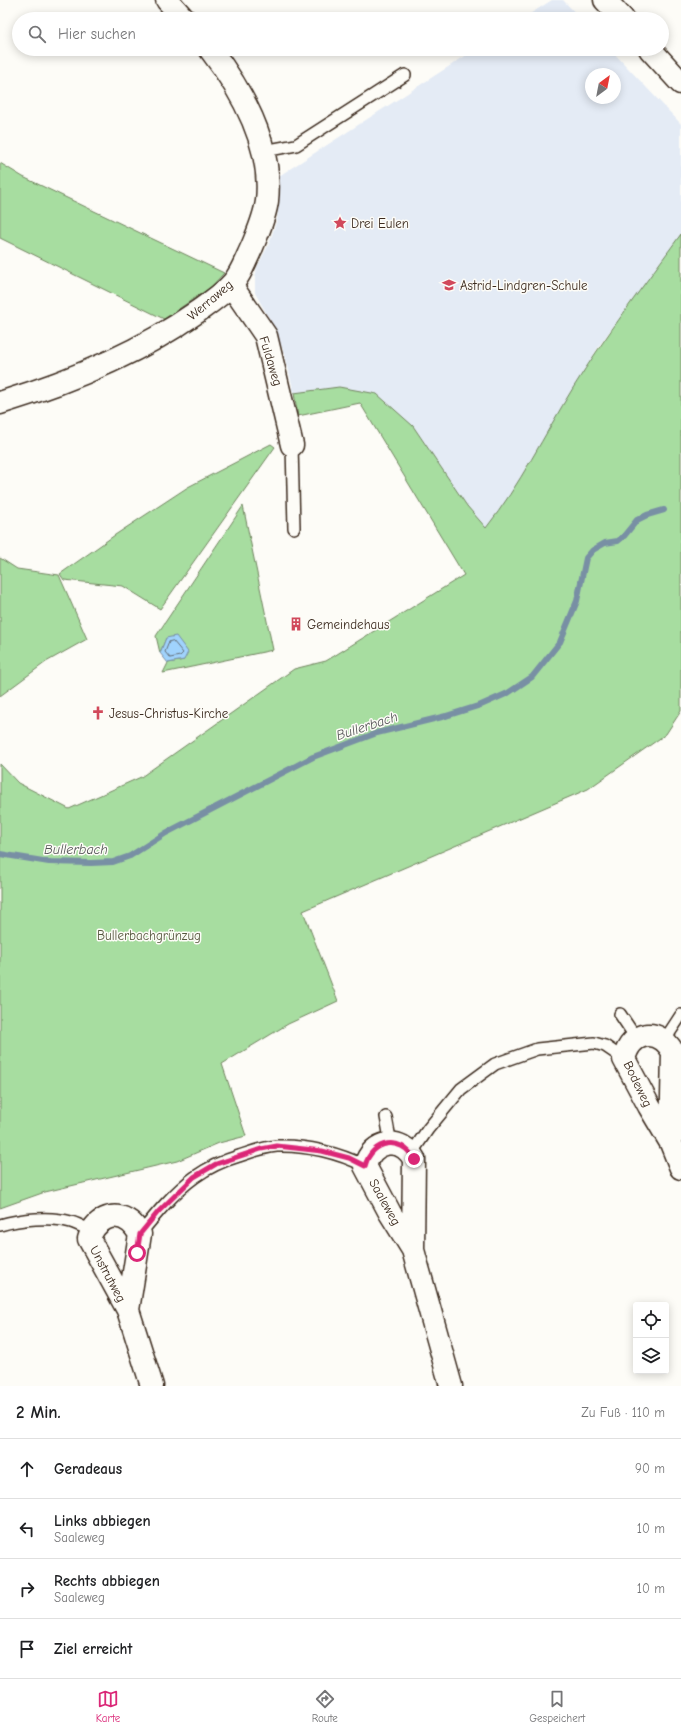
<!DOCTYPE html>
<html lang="de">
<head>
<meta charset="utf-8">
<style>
  :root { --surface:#fff; --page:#f6f6f6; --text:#202124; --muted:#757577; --line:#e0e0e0; --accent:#db2777 }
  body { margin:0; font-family:"Comic Neue",sans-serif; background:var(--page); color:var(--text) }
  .controls { position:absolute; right:12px; bottom:12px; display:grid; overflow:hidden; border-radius:4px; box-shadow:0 2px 10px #0003 }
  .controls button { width:36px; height:36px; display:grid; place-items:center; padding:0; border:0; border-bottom:1px solid var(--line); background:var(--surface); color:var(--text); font:20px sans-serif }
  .compass { position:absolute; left:585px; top:68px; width:36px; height:36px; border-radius:50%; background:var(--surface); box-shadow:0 2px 10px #0003; rotate:32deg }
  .stop { position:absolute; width:12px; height:12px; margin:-9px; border:3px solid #db2777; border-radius:50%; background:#fff }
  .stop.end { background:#db2777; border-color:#fff; box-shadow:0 1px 4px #0008 }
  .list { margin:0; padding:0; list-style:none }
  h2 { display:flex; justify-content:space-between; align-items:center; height:52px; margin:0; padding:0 16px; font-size:17px }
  h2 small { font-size:13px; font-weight:400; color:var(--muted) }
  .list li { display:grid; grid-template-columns:26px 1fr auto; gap:12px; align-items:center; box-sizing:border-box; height:60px; padding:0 16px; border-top:1px solid var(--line) }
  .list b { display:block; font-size:15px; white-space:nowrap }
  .list p { margin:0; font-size:13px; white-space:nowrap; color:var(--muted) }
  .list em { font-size:13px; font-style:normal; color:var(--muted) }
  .icon { flex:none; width:22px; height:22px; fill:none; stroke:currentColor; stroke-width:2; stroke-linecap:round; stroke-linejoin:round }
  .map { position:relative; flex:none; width:681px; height:1386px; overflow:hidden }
  .search { position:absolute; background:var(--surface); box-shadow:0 2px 10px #0003; left:12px; right:12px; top:12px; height:44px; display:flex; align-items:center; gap:10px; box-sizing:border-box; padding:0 14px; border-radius:22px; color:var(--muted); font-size:15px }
  .sheet { height:292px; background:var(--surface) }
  nav { display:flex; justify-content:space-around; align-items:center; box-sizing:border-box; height:56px; border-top:1px solid var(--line); background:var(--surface); font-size:11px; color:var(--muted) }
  nav a { display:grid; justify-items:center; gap:2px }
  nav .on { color:var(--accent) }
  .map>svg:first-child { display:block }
</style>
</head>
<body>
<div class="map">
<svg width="681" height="1386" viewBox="0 0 681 1386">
  <rect width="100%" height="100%" fill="#fdfcf7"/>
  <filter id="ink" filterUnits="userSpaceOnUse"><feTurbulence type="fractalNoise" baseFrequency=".025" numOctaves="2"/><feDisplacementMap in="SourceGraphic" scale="8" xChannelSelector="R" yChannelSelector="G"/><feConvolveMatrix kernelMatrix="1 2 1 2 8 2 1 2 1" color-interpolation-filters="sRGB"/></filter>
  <g filter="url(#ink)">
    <!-- built -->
    <g fill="#e4ebf5" fill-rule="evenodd">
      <polygon points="552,0 563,0 581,19 522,19"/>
      <path d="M 476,49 L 610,49 L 681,124 L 681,234 L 599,346 L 506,503 L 486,528 L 467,506 L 413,426 L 339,387 L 294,393 L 285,355 L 274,327 L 255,293 L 255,278 L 257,267 L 269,244 L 277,219 L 280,191 L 279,176 ZM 591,74 L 615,74 L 615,98 L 591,98 Z"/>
    </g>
    <!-- green -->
    <g fill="#a7dda0" stroke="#71845f">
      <polygon points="0,163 23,177 224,273 211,287 164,319 0,238"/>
      <path d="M 681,234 L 681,711 L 666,734 L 588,789 L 303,911 L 338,1001 L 288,1024 L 222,1064 L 246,1136 L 219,1143 L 177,1161 L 45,1192 L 0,1208 L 0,764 L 18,783 L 69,809 L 141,777 L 294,669 L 326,661 L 464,575 L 360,403 L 298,416 L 294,393 L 339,387 L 377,394 L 413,426 L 467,506 L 486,528 C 520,485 544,435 573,388 C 606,335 644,285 681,234 Z"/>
      <polygon points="271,444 275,447 160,609 123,586 64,580 60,574 115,535 188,487"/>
      <polygon points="243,506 273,650 163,673 168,663 184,660 166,638 160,653 156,636"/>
      <polygon points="0,558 17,569 59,575 87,639 46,662 0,696"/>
    </g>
    <!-- water -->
    <polygon fill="#a0d3fd" stroke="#788fa4" points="176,636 188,652 184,660 168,663 160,653 166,638"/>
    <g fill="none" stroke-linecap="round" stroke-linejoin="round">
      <!-- shore -->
      <polygon stroke="#636e77" stroke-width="1" points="173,641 183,653 180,656 170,658 165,652 169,642"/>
      <!-- stream -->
      <polyline stroke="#788fa4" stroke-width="6" points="0,854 49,862 91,863 113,862 130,856 166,833 313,757 377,733 446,716 481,705 508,693 532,677 560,642 577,601 586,558 593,550 605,543 618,541 624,536 637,520 647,515 664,510"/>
      <!-- lane casing -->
      <g stroke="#3b2a1e" stroke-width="14">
        <g id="lane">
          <polyline points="264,151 296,145 405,75"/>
          <polyline points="292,445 294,528"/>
          <polyline points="620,1014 636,1038"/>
          <polyline points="664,1041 681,1015"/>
          <polyline points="386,1117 391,1144"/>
          <polyline points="411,1154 428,1129 461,1089 495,1064 537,1049 594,1043 605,1046 624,1059"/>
          <path d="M 0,1225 C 20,1219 51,1216 71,1222 C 78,1224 85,1228 91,1231"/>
          <path d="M 140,1234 C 156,1214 174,1192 195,1177 C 209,1167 222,1161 239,1156 C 251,1152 264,1147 277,1146 C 307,1145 339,1153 365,1166"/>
        </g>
      </g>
      <!-- street casing -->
      <g stroke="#3b2a1e" stroke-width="25">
        <g id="street">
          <polyline points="167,0 184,19"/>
          <polyline points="605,0 623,19"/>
          <polyline points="650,49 681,83"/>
          <polyline points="231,285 266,336 292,445"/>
          <path d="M 0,403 C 68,382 138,354 197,312 C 208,304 220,296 230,286 C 240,277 246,259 252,247 C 258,232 265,217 267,201 C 273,146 242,91 210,49"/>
          <path d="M 671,1143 L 673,1052 C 659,1027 631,1030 624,1059 L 649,1106 L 671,1143 L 681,1168"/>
          <path d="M 413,1250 L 390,1213 L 365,1166 C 372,1140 401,1135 414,1159 L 413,1250 L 451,1386"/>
          <path d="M 128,1310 L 140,1234 C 137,1230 134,1225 130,1222 C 113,1209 94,1221 89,1239 L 128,1310 L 152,1386"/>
        </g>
      </g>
      <!-- lane -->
      <use href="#lane" stroke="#fdfcf7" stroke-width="11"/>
      <!-- street -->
      <use href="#street" stroke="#fdfcf7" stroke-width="22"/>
    </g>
  </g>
  <g fill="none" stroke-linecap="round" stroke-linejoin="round" filter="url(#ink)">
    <!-- route -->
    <path stroke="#db2777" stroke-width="5" d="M 137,1253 L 140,1234 L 158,1212 L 194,1177 L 216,1164 L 261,1149 L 277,1146 L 322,1151 L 349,1158 L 365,1166 C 372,1140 401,1135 414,1159"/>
  </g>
  <!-- icons -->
  <defs>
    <g id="sight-bare" transform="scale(1.08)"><path d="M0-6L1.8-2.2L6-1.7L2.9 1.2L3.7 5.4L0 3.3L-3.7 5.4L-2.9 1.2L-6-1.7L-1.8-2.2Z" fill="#d1495b" stroke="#fdfcf7" stroke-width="2.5" paint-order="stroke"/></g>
    <g id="school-bare" transform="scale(1.08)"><path d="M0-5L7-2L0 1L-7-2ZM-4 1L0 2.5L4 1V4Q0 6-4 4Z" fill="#d1495b" stroke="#fdfcf7" stroke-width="2.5" paint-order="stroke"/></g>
    <g id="building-bare" transform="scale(1.08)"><path d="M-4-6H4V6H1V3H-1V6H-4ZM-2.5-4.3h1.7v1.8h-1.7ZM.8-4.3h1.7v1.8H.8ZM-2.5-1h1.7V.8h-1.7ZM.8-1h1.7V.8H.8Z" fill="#d1495b" stroke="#fdfcf7" stroke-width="2.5" paint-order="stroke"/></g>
    <g id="church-bare" transform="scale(1.08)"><path d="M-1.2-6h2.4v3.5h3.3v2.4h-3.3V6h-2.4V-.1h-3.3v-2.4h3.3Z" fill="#d1495b" stroke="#fdfcf7" stroke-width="2.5" paint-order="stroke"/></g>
  </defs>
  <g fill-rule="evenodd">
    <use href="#sight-bare" x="340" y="223"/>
    <use href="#school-bare" x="449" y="285"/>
    <use href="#building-bare" x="296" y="624"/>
    <use href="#church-bare" x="98" y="713"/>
  </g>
  <g text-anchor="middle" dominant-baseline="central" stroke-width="3" stroke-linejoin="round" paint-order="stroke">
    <!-- poi labels -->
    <g font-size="13" fill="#3b2a1e" stroke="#fdfcf7" text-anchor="start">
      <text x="351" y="223">Drei Eulen</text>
      <text x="460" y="285">Astrid-Lindgren-Schule</text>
      <text x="307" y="624">Gemeindehaus</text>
      <text x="109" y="713">Jesus-Christus-Kirche</text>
    </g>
    <!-- street labels -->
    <g font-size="13" fill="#3b2a1e" stroke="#fdfcf7">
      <text transform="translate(210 300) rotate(-40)">Werraweg</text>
      <text transform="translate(271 361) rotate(73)">Fuldaweg</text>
      <text transform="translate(638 1084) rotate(64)">Bodeweg</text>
      <text transform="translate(385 1202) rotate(61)">Saaleweg</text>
      <text transform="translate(108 1274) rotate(62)">Unstrutweg</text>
    </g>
    <!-- park labels -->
    <g font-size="13" fill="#56573e" stroke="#fdfcf7">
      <text x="149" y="935">Bullerbachgrünzug</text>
    </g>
    <!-- water labels -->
    <g font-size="14" font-style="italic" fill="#545456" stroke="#fdfcf7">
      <text transform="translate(367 726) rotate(-18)">Bullerbach</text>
      <text x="76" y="849">Bullerbach</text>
    </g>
  </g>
</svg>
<div class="controls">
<button><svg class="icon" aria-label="locate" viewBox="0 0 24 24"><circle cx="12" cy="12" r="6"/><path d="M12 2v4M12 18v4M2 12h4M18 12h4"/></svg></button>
<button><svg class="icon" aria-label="layers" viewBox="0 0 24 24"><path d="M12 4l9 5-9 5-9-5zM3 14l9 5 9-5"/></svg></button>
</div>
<svg class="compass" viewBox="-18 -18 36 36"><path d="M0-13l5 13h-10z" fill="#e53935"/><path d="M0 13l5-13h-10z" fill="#757577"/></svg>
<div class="stop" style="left:137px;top:1253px"></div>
<div class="stop end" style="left:414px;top:1159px"></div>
<div class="search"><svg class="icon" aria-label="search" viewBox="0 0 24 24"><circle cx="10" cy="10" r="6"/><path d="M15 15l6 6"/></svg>Hier suchen</div>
</div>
<section class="sheet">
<h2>2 Min.<small>Zu Fuß · 110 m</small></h2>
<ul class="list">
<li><svg class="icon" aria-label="ahead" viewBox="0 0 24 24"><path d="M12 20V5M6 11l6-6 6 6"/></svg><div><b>Geradeaus</b></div><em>90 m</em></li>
<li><svg class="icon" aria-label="left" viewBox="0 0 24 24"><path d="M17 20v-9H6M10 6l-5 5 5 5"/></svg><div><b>Links abbiegen</b><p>Saaleweg</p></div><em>10 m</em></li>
<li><svg class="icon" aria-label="right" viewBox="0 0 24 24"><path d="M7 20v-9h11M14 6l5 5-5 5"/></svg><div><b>Rechts abbiegen</b><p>Saaleweg</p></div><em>10 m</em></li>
<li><svg class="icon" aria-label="arrive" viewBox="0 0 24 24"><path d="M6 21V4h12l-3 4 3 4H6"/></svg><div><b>Ziel erreicht</b></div></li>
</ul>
</section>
<nav>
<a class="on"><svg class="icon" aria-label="map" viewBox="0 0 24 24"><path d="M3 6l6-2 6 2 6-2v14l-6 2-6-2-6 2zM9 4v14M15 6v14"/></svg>Karte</a>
<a><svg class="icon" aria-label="directions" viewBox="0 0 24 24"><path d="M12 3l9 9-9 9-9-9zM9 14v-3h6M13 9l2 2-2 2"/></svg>Route</a>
<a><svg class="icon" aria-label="saved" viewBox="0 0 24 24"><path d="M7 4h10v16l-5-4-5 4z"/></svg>Gespeichert</a>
</nav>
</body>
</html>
